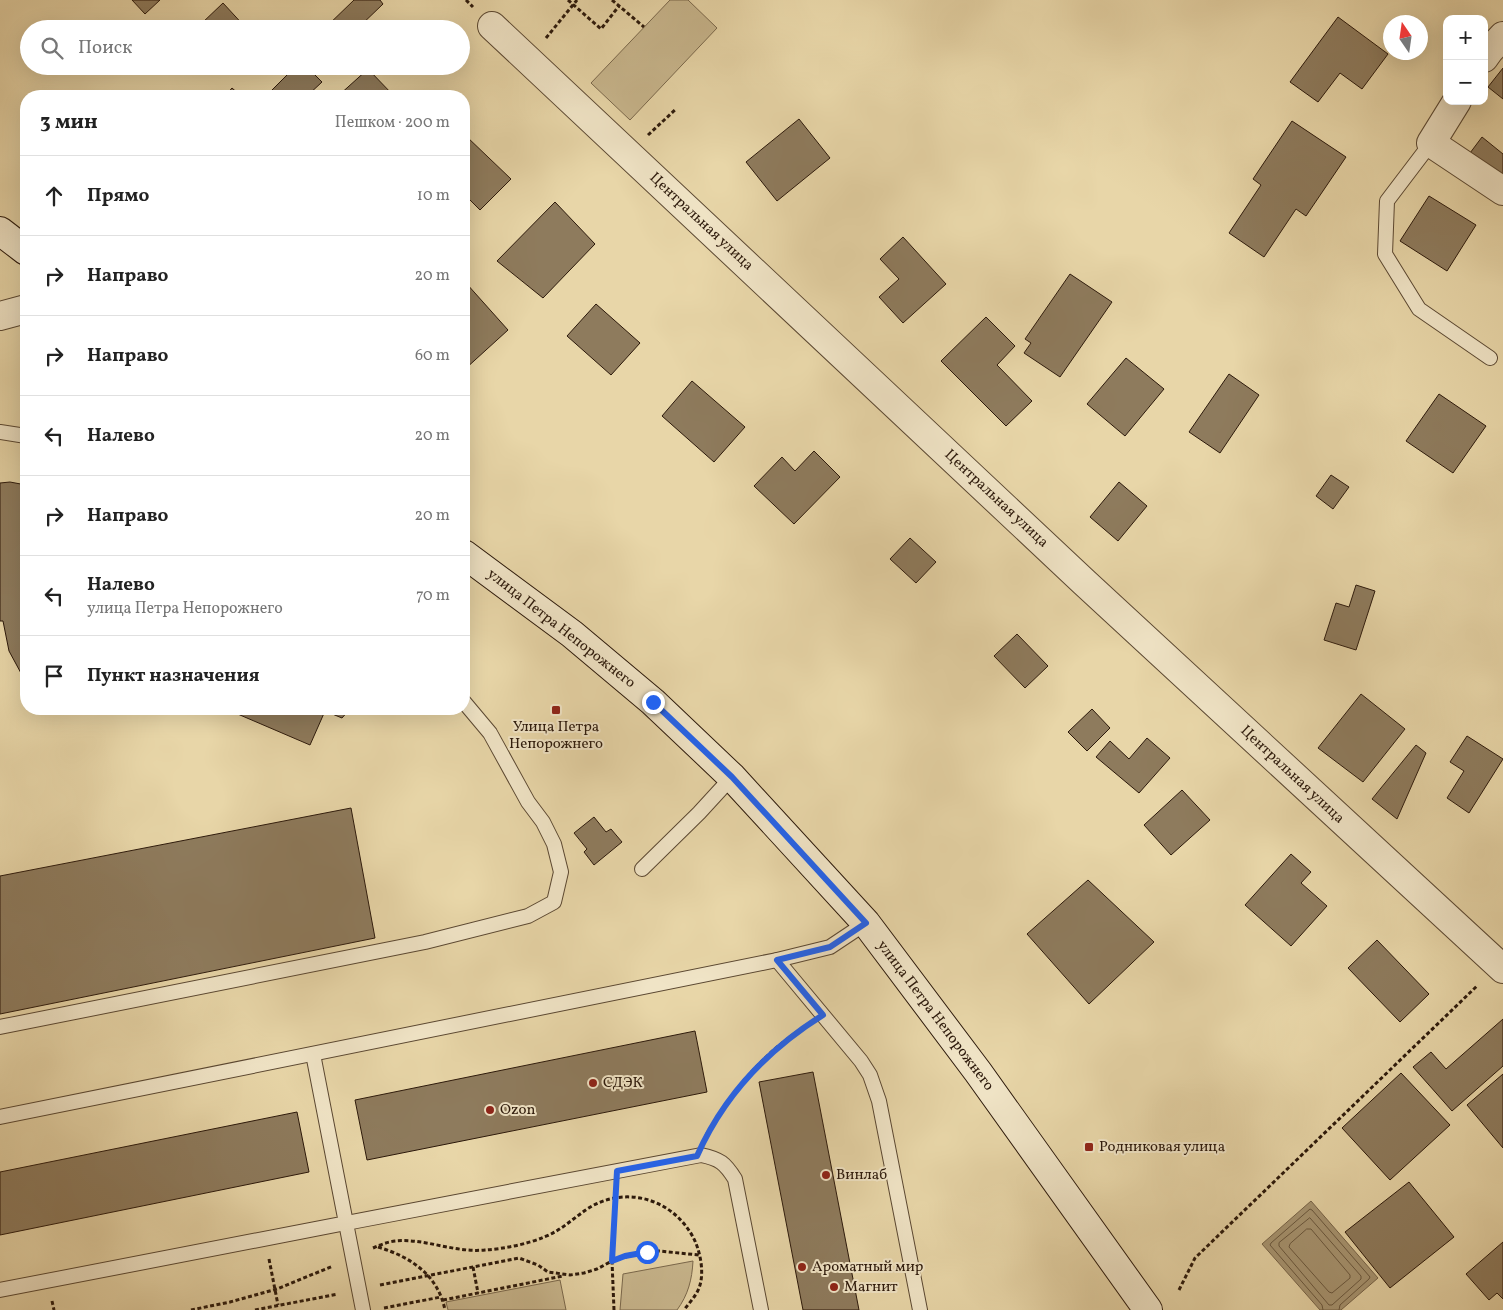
<!DOCTYPE html>
<html lang="ru">
<head>
<meta charset="utf-8">
<style>
  :root { --surface:#fff; --page:#f2f2f2; --text:#222; --muted:#767676; --line:#e0e0e0 }
  body { margin:0; font-family:Vollkorn,serif; background:var(--page); color:var(--text) }
  .controls { position:absolute; right:15px; top:15px; display:grid; overflow:hidden; border-radius:10px; box-shadow:0 5px 20px #0002 }
  .controls button { width:45px; height:45px; display:grid; place-items:center; padding:0; border:0; border-bottom:1px solid var(--line); background:var(--surface); color:var(--text); font:25px sans-serif }
  .compass { position:absolute; left:1383px; top:15px; width:45px; height:45px; border-radius:50%; background:var(--surface); box-shadow:0 5px 20px #0002; rotate:347deg }
  .stop { position:absolute; width:15px; height:15px; margin:-11px; border:4px solid #2563eb; border-radius:50%; background:#fff }
  .stop.end { background:#2563eb; border-color:#fff; box-shadow:0 1px 5px #0008 }
  .list { margin:0; padding:0; list-style:none }
  h2 { display:flex; justify-content:space-between; align-items:center; height:65px; margin:0; padding:0 20px; font-size:21px }
  h2 small { font-size:16px; font-weight:400; color:var(--muted) }
  .list li { display:grid; grid-template-columns:32px 1fr auto; gap:15px; align-items:center; box-sizing:border-box; height:80px; padding:0 20px; border-top:1px solid var(--line) }
  .list b { display:block; font-size:19px; white-space:nowrap }
  .list p { margin:0; font-size:16px; white-space:nowrap; color:var(--muted) }
  .list em { font-size:16px; font-style:normal; color:var(--muted) }
  .icon { flex:none; width:28px; height:28px; fill:none; stroke:currentColor; stroke-width:2; stroke-linecap:round; stroke-linejoin:round }
  .map { position:relative; flex:none; width:1503px; height:1310px; overflow:hidden }
  .search { position:absolute; background:var(--surface); box-shadow:0 5px 20px #0002; left:20px; top:20px; width:450px; height:55px; display:flex; align-items:center; gap:12px; box-sizing:border-box; padding:0 18px; border-radius:28px; color:var(--muted); font-size:19px }
  .panel { position:absolute; background:var(--surface); box-shadow:0 5px 20px #0002; left:20px; top:90px; width:450px; height:625px; border-radius:20px }
  .map>svg:first-child { display:block }
</style>
</head>
<body>
<div class="map">
<svg width="1503" height="1310" viewBox="0 0 1503 1310">
  <rect width="100%" height="100%" fill="#e8d6a8"/>
  <filter id="stains"><feTurbulence type="fractalNoise" baseFrequency=".004" numOctaves="4"/><feColorMatrix values="0 0 0 0 .2 0 0 0 0 .09 0 0 0 0 .02 0 0 0 .5 -.17"/></filter>
  <radialGradient id="worn" r=".72"><stop offset=".6" stop-color="#630" stop-opacity="0"/><stop offset="1" stop-color="#630" stop-opacity=".3"/></radialGradient>
  <!-- green -->
  <g fill="#c8b68d" stroke="#7a684c">
    <polygon points="670,0 688,0 717,28 630,120 591,83"/>
    <path d="M 693,1261 C 692,1280 688,1295 677,1310 L 620,1310 L 623,1274 Z"/>
    <polygon points="560,1280 566,1310 448,1310 446,1302"/>
  </g>
  <!-- water -->
  <polygon fill="#a89673" stroke="#766449" points="1311,1201 1378,1278 1341,1310 1320,1310 1262,1244"/>
  <g fill="none" stroke-linecap="round" stroke-linejoin="round">
    <!-- shore -->
    <g stroke="#6a583f" stroke-width="1">
      <polygon points="1310,1218 1361,1276 1361,1279 1332,1305 1329,1305 1279,1246 1279,1243"/>
      <polygon points="1307,1229 1311,1229 1350,1275 1350,1278 1332,1293 1329,1292 1289,1247 1290,1244"/>
      <polyline points="1323,1310 1322,1305 1270,1245 1271,1243 1310,1209 1312,1210 1370,1277 1369,1279 1340,1305 1339,1310"/>
    </g>
  </g>
  <!-- building -->
  <g fill="#8e7b5d" stroke="#2c190b">
    <polygon points="132,0 160,0 145,14"/>
    <polygon points="354,0 380,0 383,4 357,29 324,29"/>
    <polygon points="223,3 247,29 205,29 201,24"/>
    <polygon points="1338,17 1388,54 1362,89 1340,73 1318,102 1290,82"/>
    <polygon points="296,66 306,66 322,82 307,96 272,96 269,93"/>
    <polygon points="1503,68 1503,99 1488,87"/>
    <polygon points="368,69 394,96 338,96"/>
    <polygon points="232,88 241,96 225,96"/>
    <polygon points="799,119 830,158 777,201 746,162"/>
    <polygon points="1292,121 1346,157 1306,216 1296,209 1264,257 1229,233 1261,185 1253,179"/>
    <polygon points="466,136 511,179 480,210 464,194 464,139"/>
    <polygon points="1482,137 1503,154 1503,184 1467,157"/>
    <polygon points="1429,196 1476,225 1447,271 1400,241"/>
    <polygon points="555,202 595,244 543,298 497,261"/>
    <polygon points="903,237 946,284 903,323 879,297 899,279 880,259"/>
    <polygon points="1070,274 1112,302 1060,377 1024,353 1031,343 1025,339"/>
    <polygon points="466,283 508,330 464,370 464,285"/>
    <polygon points="596,304 640,343 611,375 567,336"/>
    <polygon points="986,317 1015,346 997,365 1032,401 1006,426 941,361"/>
    <polygon points="1126,358 1164,389 1125,436 1087,404"/>
    <polygon points="1229,374 1259,395 1220,453 1189,432"/>
    <polygon points="692,381 745,427 714,462 662,416"/>
    <polygon points="1439,394 1486,426 1453,473 1406,441"/>
    <polygon points="814,451 840,477 794,524 754,486 782,457 795,471"/>
    <polygon points="1331,475 1349,487 1333,509 1316,496"/>
    <polygon points="10,482 26,485 26,678 22,675 9,651 3,621 0,621 0,483"/>
    <polygon points="1119,482 1147,506 1118,541 1090,517"/>
    <polygon points="910,538 936,562 916,583 890,559"/>
    <polygon points="1356,585 1375,591 1356,650 1324,640 1336,603 1349,607"/>
    <polygon points="1017,634 1048,666 1025,688 994,656"/>
    <polygon points="1361,694 1405,729 1363,782 1318,748"/>
    <polygon points="226,709 350,709 342,718 325,711 310,745"/>
    <polygon points="1092,709 1110,728 1087,751 1068,732"/>
    <polygon points="1467,736 1503,759 1469,813 1447,798 1464,771 1450,762"/>
    <polygon points="1147,738 1170,758 1139,793 1096,757 1110,741 1129,759"/>
    <polygon points="1416,745 1426,753 1397,819 1372,799"/>
    <polygon points="1182,790 1210,820 1171,855 1144,825"/>
    <polygon points="351,808 375,938 0,1014 0,876"/>
    <polygon points="594,817 606,832 611,829 622,842 594,865 584,852 587,849 574,833"/>
    <polygon points="1291,854 1311,872 1301,883 1327,906 1291,946 1245,905"/>
    <polygon points="1088,880 1154,942 1089,1004 1027,934"/>
    <polygon points="1377,940 1429,994 1400,1022 1348,968"/>
    <polygon points="1503,1019 1503,1066 1452,1111 1413,1067 1431,1052 1446,1069"/>
    <polygon points="695,1031 707,1092 367,1160 355,1100"/>
    <polygon points="813,1072 859,1310 803,1310 759,1082"/>
    <polygon points="1401,1073 1450,1125 1390,1180 1342,1128"/>
    <polygon points="1503,1074 1503,1148 1467,1105"/>
    <polygon points="297,1112 309,1172 0,1235 0,1172"/>
    <polygon points="1409,1182 1454,1237 1390,1288 1345,1232"/>
    <polygon points="1503,1242 1503,1299 1497,1293 1489,1300 1466,1274"/>
  </g>
  <g fill="none" stroke-linecap="round" stroke-linejoin="round">
    <!-- lane casing -->
    <g stroke="#5b4832" stroke-width="16">
      <g id="lane">
        <polyline points="1431,143 1387,201 1385,254 1419,309 1490,358"/>
        <polyline points="0,432 26,436"/>
        <polyline points="642,869 699,813 732,777"/>
        <polyline points="777,960 861,1061 870,1075 879,1101 920,1310"/>
        <polyline points="0,1027 425,942 528,916 554,902 561,872 554,844 543,822 528,802 490,733 464,702"/>
        <polyline points="0,1117 777,960 830,947 866,923"/>
        <polyline points="0,1290 346,1223 313,1054"/>
        <path d="M 363,1310 L 346,1223 L 701,1155 C 720,1159 725,1163 735,1179 L 761,1310"/>
      </g>
    </g>
    <!-- street casing -->
    <g stroke="#5b4832" stroke-width="30">
      <g id="street">
        <polyline points="492,26 1084,582 1503,969"/>
        <polyline points="1484,58 1489,51 1503,36"/>
        <polyline points="1457,101 1431,143 1503,191"/>
        <polyline points="0,316 26,309"/>
      </g>
    </g>
    <!-- secondary casing -->
    <g stroke="#2c190b" stroke-width="30">
      <g id="secondary">
        <polyline points="0,231 26,251"/>
        <polyline points="464,554 572,634 653,702 732,777 866,923 978,1072 1148,1310"/>
      </g>
    </g>
    <!-- path -->
    <g stroke="#2c190b" stroke-width="3" stroke-dasharray="4 2.5" stroke-linecap="butt">
      <polyline points="466,0 473,7"/>
      <polyline points="568,0 601,29 619,6"/>
      <polyline points="612,0 644,27"/>
      <polyline points="546,38 577,0"/>
      <polyline points="648,135 676,109"/>
      <path d="M 706,1135 C 714,1123 721,1110 730,1099 C 749,1071 777,1044 806,1026"/>
      <path d="M 378,1247 C 411,1257 438,1275 445,1310"/>
      <path d="M 373,1248 C 380,1245 387,1242 395,1241 C 425,1238 454,1253 485,1250 C 503,1249 528,1244 544,1237 C 563,1230 575,1216 592,1206 C 629,1186 673,1200 693,1237 C 700,1250 705,1273 699,1288 C 696,1296 689,1303 684,1310"/>
      <polyline points="269,1259 278,1305"/>
      <polyline points="473,1267 478,1293"/>
      <polyline points="380,1285 519,1258 538,1265 548,1272 570,1275 584,1273 597,1269 612,1261 636,1254 659,1251 699,1255"/>
      <polyline points="1179,1290 1195,1258 1478,985"/>
      <polyline points="443,1300 563,1276"/>
      <polyline points="52,1301 54,1310"/>
      <polyline points="384,1308 441,1297"/>
      <polyline points="191,1310 230,1302 277,1289 333,1266"/>
      <polyline points="255,1310 338,1294"/>
      <polyline points="614,1310 612,1261 616,1196"/>
    </g>
    <!-- lane -->
    <use href="#lane" stroke="#f0e4c6" stroke-width="14"/>
    <!-- street -->
    <use href="#street" stroke="#f0e4c6" stroke-width="28"/>
    <!-- secondary -->
    <use href="#secondary" stroke="#f0e4c6" stroke-width="28"/>
  </g>
  <g fill="none" stroke-linecap="round" stroke-linejoin="round">
    <!-- route -->
    <path stroke="#2563eb" stroke-width="6" d="M 647,1252 L 625,1256 L 612,1261 L 617,1171 L 697,1156 C 724,1095 767,1050 823,1015 L 777,960 L 830,947 L 866,923 L 732,777 L 653,702"/>
  </g>
  <!-- markers -->
  <g fill="#8f2418" stroke="#f0e4c6" stroke-width="2">
    <rect x="551" y="705" width="10" height="10" rx="2.5"/>
    <circle cx="593" cy="1083" r="5"/>
    <circle cx="490" cy="1110" r="5"/>
    <rect x="1084" y="1142" width="10" height="10" rx="2.5"/>
    <circle cx="826" cy="1175" r="5"/>
    <circle cx="802" cy="1267" r="5"/>
    <circle cx="834" cy="1287" r="5"/>
  </g>
  <g text-anchor="middle" dominant-baseline="central" stroke-width="4" stroke-linejoin="round" paint-order="stroke">
    <!-- street labels -->
    <g font-size="15" fill="#2c190b" stroke="#f0e4c6">
      <text transform="translate(701 222) rotate(43)">Центральная улица</text>
      <text transform="translate(996 499) rotate(43)">Центральная улица</text>
      <text transform="translate(561 629) rotate(38)">улица Петра Непорожнего</text>
      <text transform="translate(1292 775) rotate(43)">Центральная улица</text>
      <text transform="translate(935 1016) rotate(53)">улица Петра Непорожнего</text>
    </g>
    <!-- poi labels -->
    <g font-size="15" fill="#2c190b" stroke="#f0e4c6" text-anchor="start">
      <text x="556" y="727" text-anchor="middle">Улица Петра<tspan x="556" dy="17">Непорожнего</tspan></text>
      <text x="603" y="1083">СДЭК</text>
      <text x="500" y="1110">Ozon</text>
      <text x="1099" y="1147">Родниковая улица</text>
      <text x="836" y="1175">Винлаб</text>
      <text x="812" y="1267">Ароматный мир</text>
      <text x="844" y="1287">Магнит</text>
    </g>
  </g>
  <rect width="100%" height="100%" filter="url(#stains)"/>
  <rect width="100%" height="100%" fill="url(#worn)"/>
</svg>
<div class="controls">
<button>+</button>
<button>−</button>
</div>
<svg class="compass" viewBox="-18 -18 36 36"><path d="M0-13l5 13h-10z" fill="#e53935"/><path d="M0 13l5-13h-10z" fill="#767676"/></svg>
<div class="stop" style="left:647px;top:1252px"></div>
<div class="stop end" style="left:653px;top:702px"></div>
<div class="search"><svg class="icon" aria-label="search" viewBox="0 0 24 24"><circle cx="10" cy="10" r="6"/><path d="M15 15l6 6"/></svg>Поиск</div>
<section class="panel">
<h2>3 мин<small>Пешком · 200 m</small></h2>
<ul class="list">
<li><svg class="icon" aria-label="ahead" viewBox="0 0 24 24"><path d="M12 20V5M6 11l6-6 6 6"/></svg><div><b>Прямо</b></div><em>10 m</em></li>
<li><svg class="icon" aria-label="right" viewBox="0 0 24 24"><path d="M7 20v-9h11M14 6l5 5-5 5"/></svg><div><b>Направо</b></div><em>20 m</em></li>
<li><svg class="icon" aria-label="right" viewBox="0 0 24 24"><path d="M7 20v-9h11M14 6l5 5-5 5"/></svg><div><b>Направо</b></div><em>60 m</em></li>
<li><svg class="icon" aria-label="left" viewBox="0 0 24 24"><path d="M17 20v-9H6M10 6l-5 5 5 5"/></svg><div><b>Налево</b></div><em>20 m</em></li>
<li><svg class="icon" aria-label="right" viewBox="0 0 24 24"><path d="M7 20v-9h11M14 6l5 5-5 5"/></svg><div><b>Направо</b></div><em>20 m</em></li>
<li><svg class="icon" aria-label="left" viewBox="0 0 24 24"><path d="M17 20v-9H6M10 6l-5 5 5 5"/></svg><div><b>Налево</b><p>улица Петра Непорожнего</p></div><em>70 m</em></li>
<li><svg class="icon" aria-label="arrive" viewBox="0 0 24 24"><path d="M6 21V4h12l-3 4 3 4H6"/></svg><div><b>Пункт назначения</b></div></li>
</ul>
</section>
</div>
</body>
</html>
